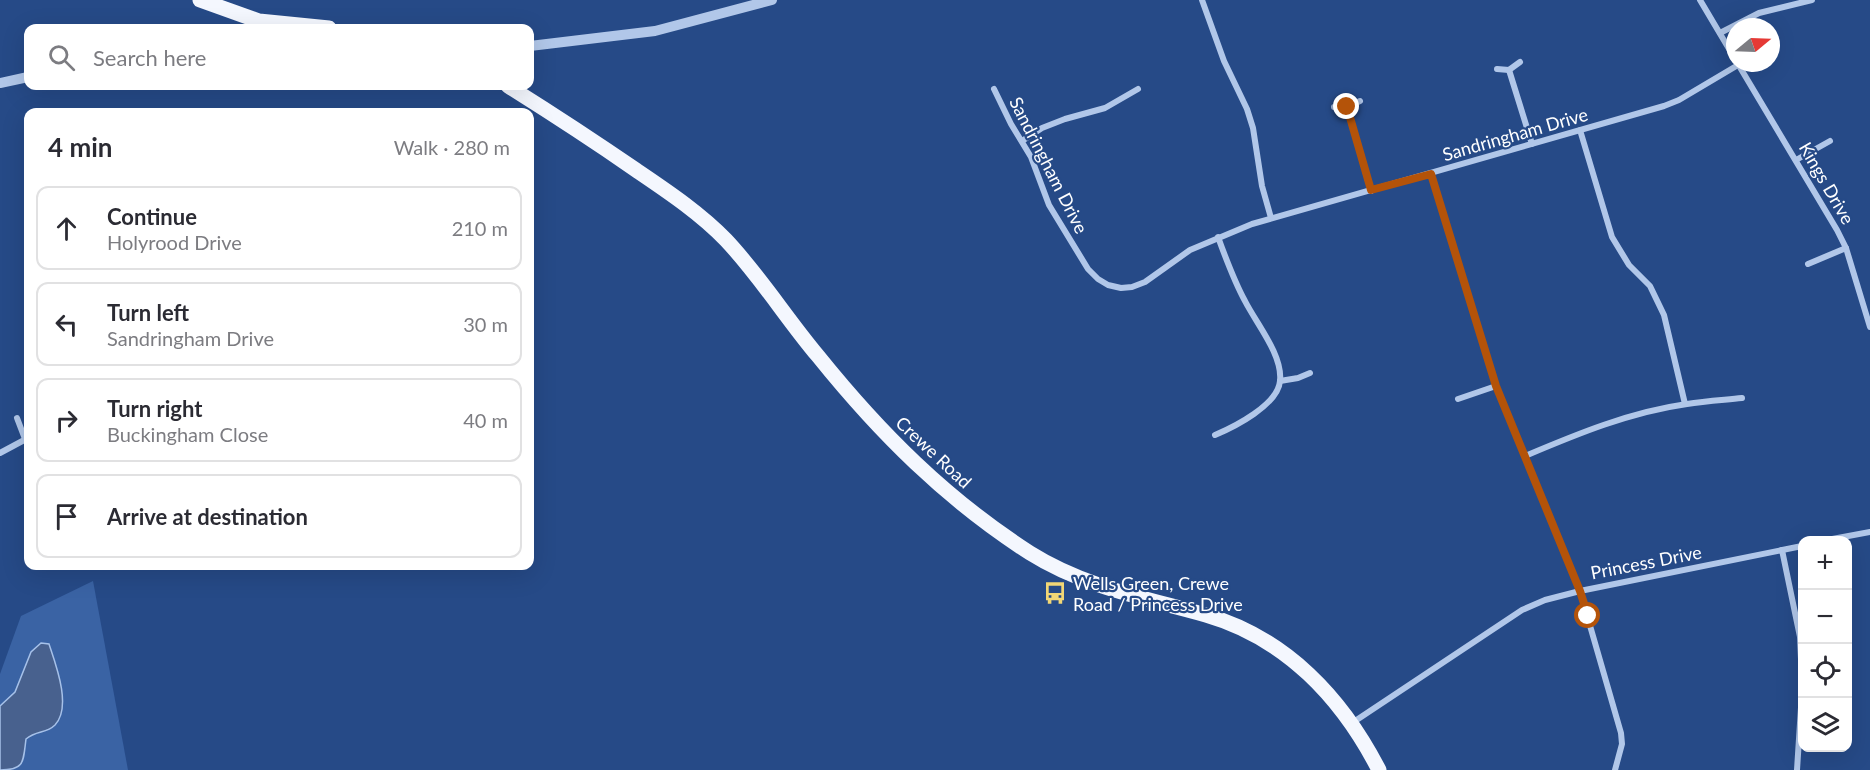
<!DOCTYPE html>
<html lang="en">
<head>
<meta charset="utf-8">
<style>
  :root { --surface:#fff; --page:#f7f7f7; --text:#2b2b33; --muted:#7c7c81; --line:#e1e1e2 }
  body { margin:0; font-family:Lato,sans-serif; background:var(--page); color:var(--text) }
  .controls { position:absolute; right:18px; bottom:18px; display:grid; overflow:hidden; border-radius:12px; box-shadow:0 6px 24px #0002 }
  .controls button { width:54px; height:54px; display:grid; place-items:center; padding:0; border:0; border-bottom:2px solid var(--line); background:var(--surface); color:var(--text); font:30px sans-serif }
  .compass { position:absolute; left:1726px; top:18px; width:54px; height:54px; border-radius:50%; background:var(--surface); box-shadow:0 6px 24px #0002; rotate:71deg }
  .stop { position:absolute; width:18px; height:18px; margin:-14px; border:4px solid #b45309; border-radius:50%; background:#fff }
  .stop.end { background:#b45309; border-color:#fff; box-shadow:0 2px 6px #0008 }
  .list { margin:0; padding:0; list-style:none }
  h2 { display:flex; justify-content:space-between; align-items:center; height:78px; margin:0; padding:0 24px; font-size:26px }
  h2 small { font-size:20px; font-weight:400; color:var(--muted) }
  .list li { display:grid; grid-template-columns:39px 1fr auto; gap:18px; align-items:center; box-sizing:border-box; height:84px; margin:0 12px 12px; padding:0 12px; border:2px solid var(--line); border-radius:12px }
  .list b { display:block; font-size:22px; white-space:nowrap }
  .list p { margin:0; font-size:20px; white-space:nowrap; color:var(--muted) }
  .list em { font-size:20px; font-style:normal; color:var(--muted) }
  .icon { flex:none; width:33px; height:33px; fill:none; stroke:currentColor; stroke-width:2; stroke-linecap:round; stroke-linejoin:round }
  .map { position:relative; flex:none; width:1870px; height:770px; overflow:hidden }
  .search { position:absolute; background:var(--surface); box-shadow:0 6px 24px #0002; left:24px; top:24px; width:510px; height:66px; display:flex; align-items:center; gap:15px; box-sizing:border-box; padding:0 21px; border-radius:12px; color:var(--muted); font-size:22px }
  .panel { position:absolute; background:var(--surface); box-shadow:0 6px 24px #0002; left:24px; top:108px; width:510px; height:462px; border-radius:12px }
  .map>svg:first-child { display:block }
</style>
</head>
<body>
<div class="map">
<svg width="1870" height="770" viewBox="0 0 1870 770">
  <rect width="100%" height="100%" fill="#264a87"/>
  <!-- green -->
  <polygon fill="#3a63a4" points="93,581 128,770 0,770 0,674 21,616"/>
  <!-- water -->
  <path fill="#48618e" stroke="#a6c1e9" stroke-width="1.5" d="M 41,643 L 49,644 C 56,665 72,707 55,725 C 46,734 37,730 26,739 C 23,762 25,770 0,770 L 0,706 L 15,692 L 31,652 Z"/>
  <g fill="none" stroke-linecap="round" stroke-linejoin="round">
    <!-- minor -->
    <g stroke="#b1c7e9" stroke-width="6">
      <polyline points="1202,0 1224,61 1247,109 1253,128 1262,186 1271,218"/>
      <polyline points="1700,0 1735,59"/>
      <polyline points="1720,33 1759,13 1812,0"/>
      <polyline points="1738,64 1837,230 1846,248 1870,327"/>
      <polyline points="1497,69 1509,70 1520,62"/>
      <polyline points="1509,70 1532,144"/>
      <polyline points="994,89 1011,124 1031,157 1049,205 1088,269 1098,279 1108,285 1121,288 1132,287 1145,282 1190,250 1252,224 1664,106 1679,100 1738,65"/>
      <polyline points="1334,107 1347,107 1360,101"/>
      <polyline points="1347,107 1371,191"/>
      <polyline points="1580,130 1612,237 1629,265 1650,286 1664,315 1685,404"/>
      <polyline points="1022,141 1042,128 1065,119 1105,108 1138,89"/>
      <polyline points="1796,160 1830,141"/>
      <polyline points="1431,174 1496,386 1580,591 1621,733 1622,744 1615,770"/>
      <polyline points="1808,264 1846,248"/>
      <polyline points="1280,381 1298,378 1310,373"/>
      <polyline points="1458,399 1496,386"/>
      <polyline points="17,418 25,439"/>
      <path d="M 1215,435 C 1234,427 1278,405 1280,381 C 1283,355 1256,323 1245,301 C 1234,281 1226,259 1218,237"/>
      <polyline points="0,453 28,438"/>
      <path d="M 1525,456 C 1577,434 1630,412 1687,404 C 1705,401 1723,400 1742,398"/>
      <polyline points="1827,540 1870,532"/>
      <polyline points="1782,550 1800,637 1802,681"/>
      <polyline points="1352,723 1522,610 1545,600 1580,591 1802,546"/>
      <polyline points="1797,770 1802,692"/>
    </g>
    <!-- tertiary -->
    <g stroke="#b1c7e9" stroke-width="10">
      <polyline points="530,46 655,31 772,0"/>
      <polyline points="0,83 28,77"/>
    </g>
    <!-- primary -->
    <g stroke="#f4f7fe" stroke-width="15">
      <polyline points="200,0 259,21 329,28"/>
      <path d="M 508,86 C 551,113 594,141 636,170 C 667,191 700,213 726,240 C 760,276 786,318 818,356 C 880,433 946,499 1030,553 C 1084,587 1145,598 1206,615 C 1286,638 1342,698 1379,770"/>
    </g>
  </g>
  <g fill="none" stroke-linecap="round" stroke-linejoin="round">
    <!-- route -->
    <polyline stroke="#b45309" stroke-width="8" points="1347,107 1371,190 1431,174 1496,386 1580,591 1588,616"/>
  </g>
  <!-- icons -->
  <defs>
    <g id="bus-bare" transform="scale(1.8)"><path d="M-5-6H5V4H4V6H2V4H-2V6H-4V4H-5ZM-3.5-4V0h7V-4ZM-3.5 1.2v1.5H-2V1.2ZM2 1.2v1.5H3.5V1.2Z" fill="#f2d776" stroke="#264a87" stroke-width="2.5" paint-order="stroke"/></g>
  </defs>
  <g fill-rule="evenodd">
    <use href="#bus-bare" x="1055" y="593"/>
  </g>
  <g text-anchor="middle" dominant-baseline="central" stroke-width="4.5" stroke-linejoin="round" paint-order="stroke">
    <!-- street labels -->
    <g font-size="18" fill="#fff" stroke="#264a87">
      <text transform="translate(1515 134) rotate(-16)">Sandringham Drive</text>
      <text transform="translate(1049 165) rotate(63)">Sandringham Drive</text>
      <text transform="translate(1827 183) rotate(60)">Kings Drive</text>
      <text transform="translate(934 452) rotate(43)">Crewe Road</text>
      <text transform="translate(1646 562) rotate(-11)">Princess Drive</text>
    </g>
    <!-- poi labels -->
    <g font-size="18" fill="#fff" stroke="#264a87" text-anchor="start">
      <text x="1073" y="583">Wells Green, Crewe<tspan x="1073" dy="21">Road / Princess Drive</tspan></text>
    </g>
  </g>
</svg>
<div class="controls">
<button>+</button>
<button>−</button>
<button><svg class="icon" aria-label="locate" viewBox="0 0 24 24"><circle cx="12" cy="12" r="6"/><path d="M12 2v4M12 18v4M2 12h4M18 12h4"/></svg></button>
<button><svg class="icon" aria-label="layers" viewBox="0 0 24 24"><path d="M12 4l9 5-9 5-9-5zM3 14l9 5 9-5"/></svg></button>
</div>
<svg class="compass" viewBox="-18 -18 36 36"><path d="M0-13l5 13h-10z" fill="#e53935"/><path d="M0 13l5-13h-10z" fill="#7c7c81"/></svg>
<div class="stop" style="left:1588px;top:616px"></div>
<div class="stop end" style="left:1347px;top:107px"></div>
<div class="search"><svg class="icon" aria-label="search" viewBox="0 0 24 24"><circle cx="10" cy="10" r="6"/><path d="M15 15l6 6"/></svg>Search here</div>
<section class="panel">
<h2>4 min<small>Walk · 280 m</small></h2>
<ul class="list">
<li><svg class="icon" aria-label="ahead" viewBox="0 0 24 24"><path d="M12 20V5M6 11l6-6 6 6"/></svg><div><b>Continue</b><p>Holyrood Drive</p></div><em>210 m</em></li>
<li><svg class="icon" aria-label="left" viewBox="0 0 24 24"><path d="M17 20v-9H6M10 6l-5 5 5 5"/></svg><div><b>Turn left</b><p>Sandringham Drive</p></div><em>30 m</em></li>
<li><svg class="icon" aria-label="right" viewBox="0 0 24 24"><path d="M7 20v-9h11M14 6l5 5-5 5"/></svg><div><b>Turn right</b><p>Buckingham Close</p></div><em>40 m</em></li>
<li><svg class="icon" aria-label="arrive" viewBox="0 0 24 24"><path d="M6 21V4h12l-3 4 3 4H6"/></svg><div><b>Arrive at destination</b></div></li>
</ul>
</section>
</div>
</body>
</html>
